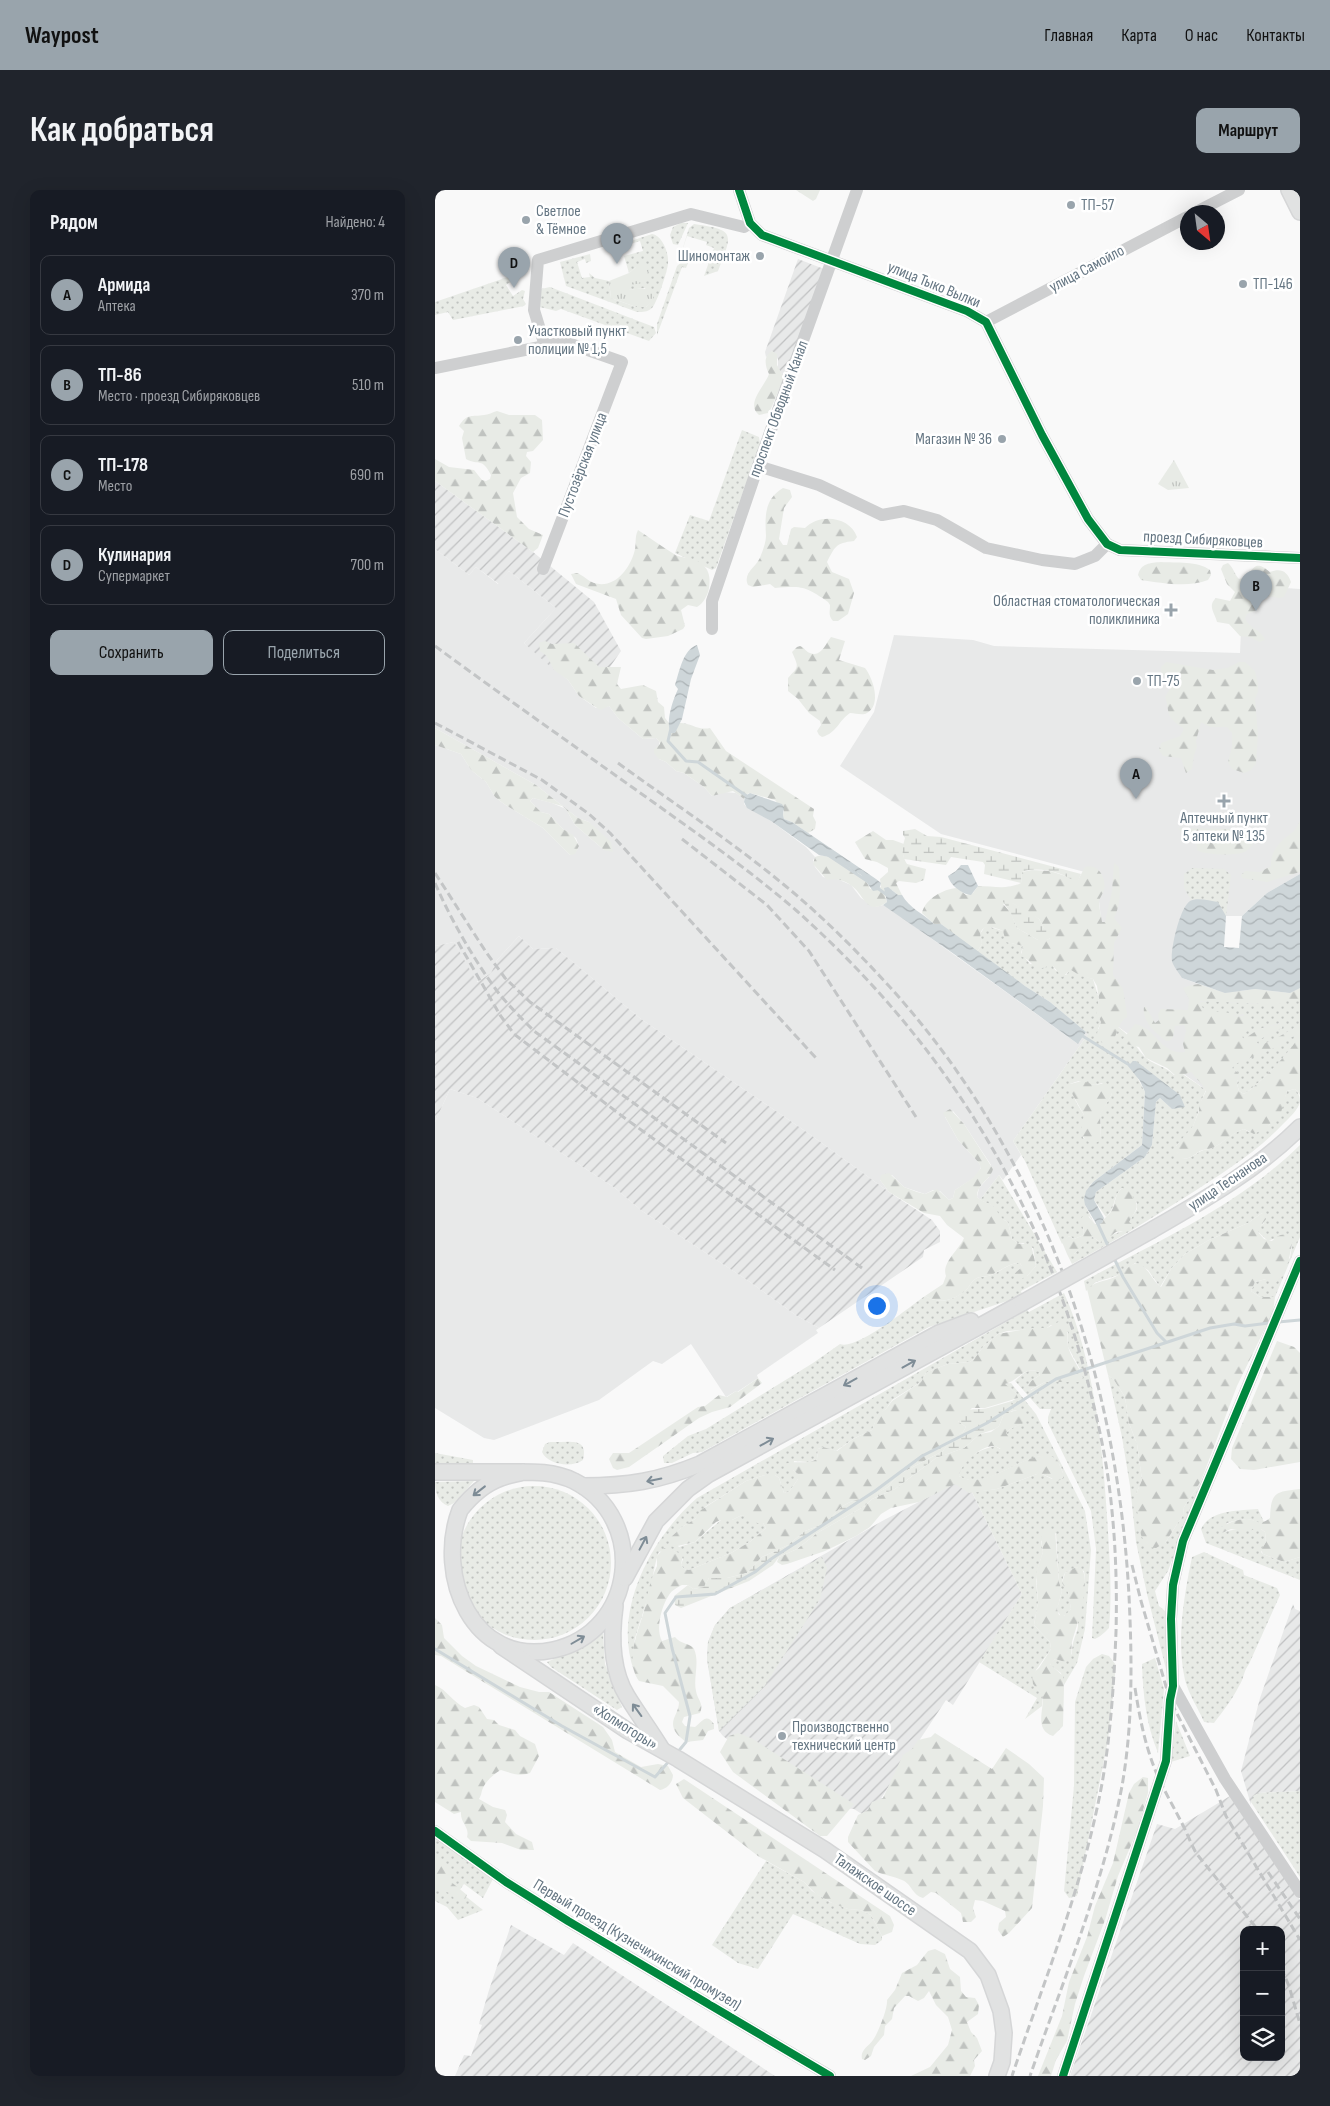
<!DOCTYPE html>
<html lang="ru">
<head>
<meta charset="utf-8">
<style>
  :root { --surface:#171b24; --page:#20242c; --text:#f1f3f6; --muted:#9ea1a6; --line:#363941; --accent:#99a4ac }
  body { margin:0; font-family:"Sofia Sans Condensed",sans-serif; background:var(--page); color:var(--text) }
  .controls { position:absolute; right:15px; bottom:15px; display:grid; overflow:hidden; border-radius:10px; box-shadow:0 5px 20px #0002 }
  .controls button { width:45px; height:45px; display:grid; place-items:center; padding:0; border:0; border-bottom:1px solid var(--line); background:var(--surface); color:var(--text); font:25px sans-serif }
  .compass { position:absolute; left:745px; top:15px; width:45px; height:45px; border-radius:50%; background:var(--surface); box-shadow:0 5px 20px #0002; rotate:151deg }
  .you { position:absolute; left:441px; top:1115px; width:18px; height:18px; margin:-12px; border:4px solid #fff; border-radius:50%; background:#1a73e8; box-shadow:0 0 0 8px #1a73e833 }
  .badge { display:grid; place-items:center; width:32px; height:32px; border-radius:50%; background:var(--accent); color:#111; font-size:16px; font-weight:700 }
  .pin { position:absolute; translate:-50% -41px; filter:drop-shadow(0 1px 2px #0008) }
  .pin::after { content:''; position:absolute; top:26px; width:18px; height:15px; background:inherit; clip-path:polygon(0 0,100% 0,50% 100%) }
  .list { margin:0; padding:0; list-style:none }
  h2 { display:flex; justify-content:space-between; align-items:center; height:65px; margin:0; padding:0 20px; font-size:21px }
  h2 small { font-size:16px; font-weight:400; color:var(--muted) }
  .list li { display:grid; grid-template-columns:32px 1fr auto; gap:15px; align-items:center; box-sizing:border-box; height:80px; margin:0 10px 10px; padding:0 10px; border:1px solid var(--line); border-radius:10px }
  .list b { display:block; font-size:19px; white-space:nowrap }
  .list p { margin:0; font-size:16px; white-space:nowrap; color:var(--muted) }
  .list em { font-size:16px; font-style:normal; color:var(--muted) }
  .actions { display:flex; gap:10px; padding:15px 20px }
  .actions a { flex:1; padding:11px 0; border:1px solid var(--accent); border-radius:10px; text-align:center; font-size:18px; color:var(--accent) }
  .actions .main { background:var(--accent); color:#111 }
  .icon { flex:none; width:28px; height:28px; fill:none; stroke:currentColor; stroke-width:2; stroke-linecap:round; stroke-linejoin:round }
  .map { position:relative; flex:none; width:865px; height:1886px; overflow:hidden; border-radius:10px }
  header { display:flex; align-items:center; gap:30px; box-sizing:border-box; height:70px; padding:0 25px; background:var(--accent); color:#111 }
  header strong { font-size:24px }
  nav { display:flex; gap:28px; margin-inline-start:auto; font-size:18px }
  .intro { display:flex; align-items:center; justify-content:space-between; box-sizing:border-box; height:120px; padding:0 30px }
  h1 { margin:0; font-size:35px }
  .button { padding:12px 22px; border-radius:10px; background:var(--accent); color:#111; font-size:18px; font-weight:700 }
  main { display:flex; gap:30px; padding:0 30px }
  aside { flex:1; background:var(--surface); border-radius:10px; box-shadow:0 5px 20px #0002 }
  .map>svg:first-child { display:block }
</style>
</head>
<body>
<header>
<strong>Waypost</strong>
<nav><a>Главная</a><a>Карта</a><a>О нас</a><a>Контакты</a></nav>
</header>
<div class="intro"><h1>Как добраться</h1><a class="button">Маршрут</a></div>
<main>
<aside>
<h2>Рядом<small>Найдено: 4</small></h2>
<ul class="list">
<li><span class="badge">A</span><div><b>Армида</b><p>Аптека</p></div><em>370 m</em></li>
<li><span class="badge">B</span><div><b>ТП-86</b><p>Место · проезд Сибиряковцев</p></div><em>510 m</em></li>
<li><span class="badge">C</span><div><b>ТП-178</b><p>Место</p></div><em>690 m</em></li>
<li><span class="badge">D</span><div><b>Кулинария</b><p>Супермаркет</p></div><em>700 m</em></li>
</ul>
<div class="actions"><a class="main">Сохранить</a><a>Поделиться</a></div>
</aside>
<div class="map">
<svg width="865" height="1886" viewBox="0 0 865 1886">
  <defs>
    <pattern id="industrial-furrows" width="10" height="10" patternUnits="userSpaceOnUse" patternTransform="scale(1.25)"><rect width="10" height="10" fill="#e8e9e9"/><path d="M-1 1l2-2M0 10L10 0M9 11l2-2" fill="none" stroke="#c0c1c2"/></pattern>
    <pattern id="grass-dots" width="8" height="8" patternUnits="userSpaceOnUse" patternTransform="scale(1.25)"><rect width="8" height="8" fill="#e8ebe6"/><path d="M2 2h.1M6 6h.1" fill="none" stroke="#c0c3c0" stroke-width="1.8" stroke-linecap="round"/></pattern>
    <pattern id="forest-firs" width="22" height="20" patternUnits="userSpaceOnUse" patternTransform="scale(1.25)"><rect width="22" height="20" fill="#e8ebe6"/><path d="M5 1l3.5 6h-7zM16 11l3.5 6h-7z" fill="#c0c3c0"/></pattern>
    <pattern id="wetland-marsh" width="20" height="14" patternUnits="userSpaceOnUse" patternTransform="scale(1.25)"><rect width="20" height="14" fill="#e8ebe6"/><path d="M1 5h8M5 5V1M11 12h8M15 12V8" fill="none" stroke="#c0c3c0"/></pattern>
    <pattern id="park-tufts" width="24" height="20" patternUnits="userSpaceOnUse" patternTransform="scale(1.25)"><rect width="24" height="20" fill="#e8ebe6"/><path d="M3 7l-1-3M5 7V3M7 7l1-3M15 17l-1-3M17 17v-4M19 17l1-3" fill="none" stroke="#c0c3c0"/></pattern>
    <pattern id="water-waves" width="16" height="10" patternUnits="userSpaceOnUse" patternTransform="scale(1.25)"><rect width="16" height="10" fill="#ced6d9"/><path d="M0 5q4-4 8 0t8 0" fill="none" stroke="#abb2b5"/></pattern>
  </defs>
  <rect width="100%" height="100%" fill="#f9f9f9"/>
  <!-- built -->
  <g fill="#e8e9e9">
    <polygon points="0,359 34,385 41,377 63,394 74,381 121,418 89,453 133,490 144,506 161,518 174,516 183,528 208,549 221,548 224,551 224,569 231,572 241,581 249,583 269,597 277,606 289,602 301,603 309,609 309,614 312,617 336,631 371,657 380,667 378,670 380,677 388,687 396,689 400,688 416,695 426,708 440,717 448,715 454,718 643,854 651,842 653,844 578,951 586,965 568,990 564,985 545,1010 542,1007 544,998 554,987 556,975 529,934 518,921 510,927 523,950 544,973 546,977 542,986 520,1000 518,1008 514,1010 505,1001 498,1000 490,1004 469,997 457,985 445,990 454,1002 373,943 206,829 121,758 98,759 84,746 62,770 56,783 41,792 19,752 0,756 0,555 26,564 36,580 51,592 60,607 69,614 108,638 135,665 142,660 144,656 141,648 128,639 114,624 106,622 95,611 98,608 117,613 131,619 140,635 169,660 154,632 143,628 101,595 0,538"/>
    <polygon points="808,395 865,399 865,684 832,703 807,726 791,726 747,788 780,800 850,803 865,798 865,870 771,900 678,833 661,685 506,644 405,576 439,522 459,445 538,450 559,456 805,463"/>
    <polygon points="15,899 42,908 180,998 207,1021 315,1092 362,1126 384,1138 381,1140 383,1143 322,1185 323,1188 302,1202 301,1201 291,1207 256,1154 227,1174 218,1171 164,1210 59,1250 49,1248 0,1218 0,932"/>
  </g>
  <!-- industrial -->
  <g fill="url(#industrial-furrows)" fill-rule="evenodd">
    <polygon points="363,69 389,79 349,188 343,178 343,169 337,161 331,167 330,162"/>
    <polygon points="0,291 98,362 159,412 186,461 175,477 119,480 89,453 121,418 74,381 64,394 41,377 34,385 0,359"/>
    <polygon points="84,746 98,759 121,758 206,829 373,943 454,1002 497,1030 505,1041 505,1052 489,1060 488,1067 384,1138 362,1126 315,1092 207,1021 180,998 42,908 15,899 0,932 0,756 19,752 42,792 56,783 62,770"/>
    <polygon points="530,1288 587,1404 518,1515 511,1510 433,1628 419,1619 378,1615 288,1546 284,1541 272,1470 273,1452 280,1435 295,1418 449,1330"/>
    <polygon points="858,1414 860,1419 865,1421 865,1601 823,1603 816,1612 816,1615 806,1581 825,1508"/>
    <path d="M 795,1606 L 865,1710 L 865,1886 L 635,1886 L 722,1634 L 740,1639 ZM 809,1740 L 846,1740 L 846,1867 L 809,1867 Z"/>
    <polygon points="76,1735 129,1765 138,1753 340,1886 20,1886 29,1865 36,1866 47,1835 44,1834 54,1800"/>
  </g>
  <!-- grass -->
  <g fill="url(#grass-dots)" fill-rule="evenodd">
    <polygon points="246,33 253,33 243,55 238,54 235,45 238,37"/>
    <path d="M 259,34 C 302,40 297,44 283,81 L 269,86 L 279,58 L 271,55 L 272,52 L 252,46 L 246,64 L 254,38 Z"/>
    <path d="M 217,44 C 227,45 234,63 233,73 C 233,80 222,113 217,118 C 213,122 208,122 202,122 L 131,96 L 125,72 L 155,64 L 156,71 L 151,73 L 150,69 L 142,72 L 147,88 L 155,87 L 154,83 L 160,88 L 174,91 L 176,108 L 201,117 L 211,117 L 215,113 L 210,98 L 194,100 L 194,95 L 201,77 L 194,83 L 189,66 L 208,61 L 205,51 L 186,57 L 190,53 Z"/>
    <polygon points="249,70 253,73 251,78 247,77 222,145 222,134 242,76"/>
    <polygon points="76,86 81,89 71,95 78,106 87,100 90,101 88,109 91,114 89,116 18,130 13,122 0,125 0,112"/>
    <polygon points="115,97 219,137 221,143 214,151 126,119 121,121 105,117 106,99"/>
    <polygon points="307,240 324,247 325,254 281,378 277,380 240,363 255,325 274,331"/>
    <polygon points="757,678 789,679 796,685 791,726 783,713 764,709 756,710 749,698 749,684"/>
    <path d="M 552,736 L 568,741 L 572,752 L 588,756 L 586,763 L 595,774 L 618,776 L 620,780 L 631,785 L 636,779 C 643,781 649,787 658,789 L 664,809 L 662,822 L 666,832 L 663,839 L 679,846 L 683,837 C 695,845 700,856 709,866 C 717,875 731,876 739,885 L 749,885 L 771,900 C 765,912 764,922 759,934 C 755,943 747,949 741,956 L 747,969 C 755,969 759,965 766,961 C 770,959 773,960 777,958 C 789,953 794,944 809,939 L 814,942 C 843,936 843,926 852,901 L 860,899 C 863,902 865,906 865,912 C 863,920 855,927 849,933 C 821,963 786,984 752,1006 C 714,1030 676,1053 637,1074 L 632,1064 L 639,1064 L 656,1047 L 658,1047 L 666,1053 L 676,1045 L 688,1041 L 702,1019 L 702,1013 L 687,998 C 677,1007 681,1019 671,1027 L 659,1010 L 661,1002 L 710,967 L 717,955 L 721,912 L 725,908 L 737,919 L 750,916 L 701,885 L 710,902 L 707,955 L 658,992 L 655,995 L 650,1015 L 659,1033 L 654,1026 L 648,1037 L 649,1045 L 639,1049 L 634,1046 L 627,1054 L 590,971 L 578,951 L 653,844 L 615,812 L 590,796 L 542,762 L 547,754 L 545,744 L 549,738 ZM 643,891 L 660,895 L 667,893 L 677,904 L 665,924 L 666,950 L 654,950 L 648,948 L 649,925 L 641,912 L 635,894 Z"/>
    <path d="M 855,809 L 865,810 L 865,835 L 834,852 L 825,855 L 822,853 L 823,850 L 847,838 L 845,833 L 824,839 L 809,849 L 807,847 L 813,838 L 808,824 L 802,826 C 790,820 772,828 764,813 C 771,807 836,820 855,809 Z"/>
    <path d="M 860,845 L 863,845 L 863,848 C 855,862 823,896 809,904 L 804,901 L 802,894 L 804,884 L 797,878 L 800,874 L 835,860 Z"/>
    <path d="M 865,955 L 865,1047 L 840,1107 L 825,1107 L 816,1101 L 820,1092 L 831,1089 L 855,1068 L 857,1056 L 838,1049 L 833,1051 L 822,1041 L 822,1039 L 829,1033 L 827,1023 L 813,1033 L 774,1050 L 750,1064 L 736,1079 L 725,1097 L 713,1080 L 700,1073 L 684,1085 L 661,1092 L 651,1101 L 649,1091 C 723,1051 804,1015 865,955 Z"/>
    <path d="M 564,985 L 622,1082 L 586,1101 L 587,1104 L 578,1109 L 494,1137 L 267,1262 L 258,1263 L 237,1273 L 229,1273 L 228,1266 L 253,1246 L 271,1239 L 378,1173 L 405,1154 C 421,1161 474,1117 490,1106 C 505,1115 520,1110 532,1099 C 535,1096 536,1092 539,1090 C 544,1086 548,1087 553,1086 C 565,1083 574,1072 585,1073 L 587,1077 L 580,1083 L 592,1086 L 601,1076 L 598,1058 L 588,1053 L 584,1054 L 577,1049 L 573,1032 L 565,1028 L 556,1015 L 545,1010 Z"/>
    <path d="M 629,1103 C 660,1171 669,1268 673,1342 C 675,1374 677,1406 674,1438 C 670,1442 665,1447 660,1449 L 657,1448 L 661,1359 L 656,1321 L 613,1233 L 613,1227 L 616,1219 L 605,1219 L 580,1191 C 589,1183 592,1178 604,1182 L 605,1185 L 596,1191 L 593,1195 L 596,1200 L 610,1192 L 644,1192 L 645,1179 L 633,1157 L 633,1142 L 616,1135 L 612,1138 L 572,1141 L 563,1144 L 548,1157 L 539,1169 L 535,1172 L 513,1174 L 495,1181 L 491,1183 L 486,1192 L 457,1210 L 451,1219 L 443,1225 L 437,1240 L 418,1249 L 401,1261 L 388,1257 L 383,1259 L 382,1269 L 373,1272 L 359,1271 L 358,1280 L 363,1284 L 363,1289 L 354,1302 L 349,1303 L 344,1288 L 340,1285 L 330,1285 L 311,1291 L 270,1317 L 260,1329 L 247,1337 L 236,1347 L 244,1357 L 260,1352 L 286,1330 L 297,1330 L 307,1325 L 328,1333 L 331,1338 L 316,1351 L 296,1363 L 254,1380 L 249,1379 L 246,1375 L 248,1369 C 241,1360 235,1359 224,1362 C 222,1366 217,1386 218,1391 L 200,1448 L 198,1465 L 199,1481 C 177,1420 217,1347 262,1308 L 592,1120 L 594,1122 Z"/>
    <polygon points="673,1185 679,1190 690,1207 694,1233 702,1254 707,1290 701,1304 730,1353 748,1325 749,1317 766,1291 733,1381 720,1401 724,1416 730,1421 733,1434 732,1483 712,1404 701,1352 695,1296 687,1247"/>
    <path d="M 576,1193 L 601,1224 L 650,1321 L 656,1360 L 650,1439 L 642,1473 L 629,1495 L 626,1483 L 616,1476 L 615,1473 L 620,1469 L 627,1471 L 637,1464 C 637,1454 639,1449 642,1441 C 644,1435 642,1430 643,1425 C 646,1409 652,1397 649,1381 L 641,1377 L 630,1383 C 624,1395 630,1393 633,1402 C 635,1407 635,1414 636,1419 L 631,1425 L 626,1427 L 622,1419 L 627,1401 L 624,1392 L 621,1343 L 606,1351 L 608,1362 L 603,1378 L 601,1391 L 603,1412 L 599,1435 L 615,1452 L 616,1459 L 601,1480 L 598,1494 L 608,1505 L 607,1516 L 590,1529 L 602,1508 L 544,1472 L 587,1404 L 537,1302 L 562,1299 L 602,1284 L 607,1284 L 617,1289 L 628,1283 L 622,1269 C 616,1268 608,1266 602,1267 C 578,1272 546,1301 524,1286 C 525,1269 546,1259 560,1256 L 565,1259 L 572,1248 L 571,1243 L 575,1239 L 586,1234 L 582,1220 L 577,1221 L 579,1216 L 577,1211 L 582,1208 L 581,1203 L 569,1194 Z"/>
    <path d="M 115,1252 C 133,1253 154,1246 148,1270 C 137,1278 113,1275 107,1262 L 110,1254 Z"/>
    <polygon points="0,1263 38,1270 38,1273 0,1274"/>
    <path d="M 39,1291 L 19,1313 L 13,1316 C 3,1312 0,1302 0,1292 Z"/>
    <circle cx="99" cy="1373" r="77"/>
    <path d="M 823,1319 L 829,1332 C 823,1335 820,1330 813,1329 C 806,1329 798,1331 792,1333 L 787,1343 C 797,1338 814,1339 826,1339 L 830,1342 L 831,1352 L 826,1362 L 828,1364 L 849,1372 L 865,1367 L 865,1390 L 771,1353 L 766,1339 C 776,1319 804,1321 823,1319 Z"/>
    <path d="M 769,1362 L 808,1380 L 809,1385 L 842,1398 L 845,1405 L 814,1474 C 808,1482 809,1489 804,1496 C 797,1510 788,1521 779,1533 L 769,1532 C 763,1518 754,1505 750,1490 C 741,1451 749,1406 757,1367 Z"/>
    <polygon points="387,1367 392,1378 385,1409 329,1497 284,1541 272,1469 273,1452 280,1435 295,1418"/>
    <polygon points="163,1444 168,1444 170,1474 187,1517 182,1520 116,1477 112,1472 134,1462"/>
    <polygon points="667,1464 674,1466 681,1475 673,1550 642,1706 634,1708 629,1701 639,1596 640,1512 651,1477 658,1469"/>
    <path d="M 720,1468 L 729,1499 L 723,1563 C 711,1534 708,1505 707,1474 Z"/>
    <polygon points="741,1531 755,1566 736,1572"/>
    <polygon points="865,1601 865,1687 816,1612 818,1606 823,1603"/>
    <polygon points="0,1644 58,1689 48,1708 29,1694 24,1701 48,1720 23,1730 12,1717 0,1711"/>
    <polygon points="331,1671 369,1692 377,1701 395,1712 413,1719 425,1720 436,1725 447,1746 447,1750 440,1755 425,1754 358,1724 323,1779 303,1773 277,1755"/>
  </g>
  <!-- forest -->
  <g fill="url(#forest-firs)" fill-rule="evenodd">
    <polygon points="361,0 385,0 381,9 378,11"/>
    <path d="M 337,161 L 342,164 L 342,175 L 349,188 L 335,221 L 333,223 L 324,225 C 310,214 330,196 334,184 C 330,176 328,166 337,161 Z"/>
    <path d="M 62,221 L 74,225 L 100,225 L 107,230 L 108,250 L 98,261 L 92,262 L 91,266 L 96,272 L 95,283 L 86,288 L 78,303 L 82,327 L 94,339 L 108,345 L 103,358 L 98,362 L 0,291 L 0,269 L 14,277 L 39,280 L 47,290 L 51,291 L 55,289 L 56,285 C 47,267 44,276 31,269 L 27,248 L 29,241 L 24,236 C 32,223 37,227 49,225 C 53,225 58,222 62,221 Z"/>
    <path d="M 348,298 L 355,300 L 357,307 L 349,318 L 344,349 L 348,355 L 352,355 L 356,339 L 359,337 L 370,338 C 384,323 415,326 422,347 L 419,351 C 400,353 400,357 392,372 L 397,382 L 414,389 L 419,403 L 413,424 L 403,431 L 398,431 C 393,425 395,423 395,415 L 393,412 C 370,396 367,396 340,398 L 335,394 L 318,397 L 313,395 C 307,382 323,377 326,365 C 328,360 331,352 331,346 C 330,327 329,309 348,298 Z"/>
    <path d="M 203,340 C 215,348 226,356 239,364 C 243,367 248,367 253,368 C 270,371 277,382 274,398 C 273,405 268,414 262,417 L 253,415 L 246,420 L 250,436 L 248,439 L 233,446 L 211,449 L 207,448 L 186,425 L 181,409 L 141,394 L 136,384 L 142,383 C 148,385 153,391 159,393 C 179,399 194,380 199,363 C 202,355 199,348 203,340 Z"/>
    <path d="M 726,372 C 741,373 763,371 775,380 L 776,385 L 773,390 C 753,398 727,393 706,390 L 703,385 C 706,373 715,373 726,372 Z"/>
    <path d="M 793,373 C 799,378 799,384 804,389 C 820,385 816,366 835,382 C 846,378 852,381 856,392 L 849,407 L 844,408 L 833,406 L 827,409 L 822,420 L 812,424 L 810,428 C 814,439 826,439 830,450 L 825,452 L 814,447 L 805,446 L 794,434 L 782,432 C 780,423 772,416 781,408 L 795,411 L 800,402 L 792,394 L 786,379 L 788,375 Z"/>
    <path d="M 396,447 L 410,451 L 404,470 L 430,478 C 438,488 447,515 432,523 C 427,526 421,523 415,523 C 404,530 402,543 387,547 L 384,545 L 382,541 L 386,535 L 385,531 L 374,523 L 363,509 L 353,501 L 353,488 C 364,476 364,478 357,462 L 362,457 L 365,456 C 370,458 371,462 375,463 C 386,468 391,453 396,447 Z"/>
    <path d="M 110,451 L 117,454 L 139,453 L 164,477 L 186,477 L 182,494 L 186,499 L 208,495 L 221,501 L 223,512 L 229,517 L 230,528 L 234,533 L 234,540 L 240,543 L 244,533 C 255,532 263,541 275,538 L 291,561 L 379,619 L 378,626 L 381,632 L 380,639 L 373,643 L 357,632 L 349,629 L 348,625 L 349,621 L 340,610 L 315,603 L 312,604 L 309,609 L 298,601 L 277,606 L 269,597 L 249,583 L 241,581 L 231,572 L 224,569 L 219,563 L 219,559 L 225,554 L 224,551 L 221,548 L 208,549 L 183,528 L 174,516 L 165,520 L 144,506 L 133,490 L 119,480 L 112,466 L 105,461 L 104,453 Z"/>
    <path d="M 731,472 L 778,480 L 792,478 L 804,472 L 810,472 L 820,481 L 823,494 L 823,502 L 820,509 L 823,545 L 821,574 L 816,580 L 809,583 L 797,579 L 793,572 L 797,557 L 797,543 L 792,537 L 775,537 L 766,532 L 761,551 L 762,557 L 759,565 L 757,579 L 751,583 L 746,568 L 728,566 L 724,560 L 726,553 L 745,546 L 749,539 C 745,536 739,532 736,528 C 732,522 733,514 730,507 L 738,494 L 733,488 L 726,484 L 726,477 Z"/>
    <polygon points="0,538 101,595 143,628 154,632 176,652 178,662 169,660 140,635 131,619 127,616 98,608 95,611 106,622 114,624 128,639 138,645 144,656 140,664 135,665 108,638 69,614 60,607 51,592 36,580 26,564 0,555"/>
    <path d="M 865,631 L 865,682 L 832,692 L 807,688 L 806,685 L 810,681 L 825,682 L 836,676 C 836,659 845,652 859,641 C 861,639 863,634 865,631 Z"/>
    <path d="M 743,638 L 795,639 L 807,642 L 817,640 L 821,642 L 822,647 C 819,652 815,660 809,662 C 802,666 768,665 762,660 L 761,649 L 759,644 L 749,644 Z"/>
    <path d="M 438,641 L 451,650 L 458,650 L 469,654 C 467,661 468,668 472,674 L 491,679 L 489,690 L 481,693 L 464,691 L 461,693 L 467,705 L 463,705 L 457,700 L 450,706 L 452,712 C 432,727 429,705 418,697 C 410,690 401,688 392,690 L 378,674 L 380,667 C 395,660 431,684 435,699 L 446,697 L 445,689 L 453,682 L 453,678 L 442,672 L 430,669 L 420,652 Z"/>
    <path d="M 679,673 L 684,677 C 685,693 687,713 679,728 L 687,738 L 679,753 L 678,785 L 688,799 L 692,824 L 692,827 C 680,835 683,849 674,856 L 664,851 L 662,843 L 666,832 L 661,822 L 664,809 L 662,796 L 658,789 L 646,786 L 636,780 L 627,787 L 618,776 L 602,779 L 593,770 L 586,766 L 588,756 L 571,752 L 568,741 C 562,738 549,733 546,742 C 544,745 547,750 547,754 L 542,762 L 506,734 L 499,734 L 487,723 C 490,709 508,699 522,698 L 531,705 L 538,703 L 543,696 C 559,696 572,700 586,693 L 587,682 L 597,680 L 615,681 L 643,690 L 650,677 C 663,673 672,688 669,700 C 668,704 665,707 664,711 C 664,718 666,725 667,732 L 670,732 L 677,701 ZM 577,713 L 604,729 L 615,749 L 603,750 L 582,738 L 576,723 L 568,714 Z"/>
    <path d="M 763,794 L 790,803 L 820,799 L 855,803 L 865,798 L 865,810 L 855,809 L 846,814 L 831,814 L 766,811 L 764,813 C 771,826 783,820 794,823 C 797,823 799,826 802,826 C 809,827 811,823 817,829 L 817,835 L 807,847 L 809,849 L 824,839 L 848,833 L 847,838 L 823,850 L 822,853 L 825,855 L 834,852 L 865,835 L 865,905 L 860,899 L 852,901 L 845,926 L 829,939 L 819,944 L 809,939 C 795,944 789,953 777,958 C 773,960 769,959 765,961 C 759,965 755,969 747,969 L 740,964 L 741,956 L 758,936 L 764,921 L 764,915 L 771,901 C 769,896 760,887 756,882 L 742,887 L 732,878 L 711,868 L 704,857 L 691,854 L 688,849 L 700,834 C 720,837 727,866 750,862 L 748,854 L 751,841 L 749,835 L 740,836 L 738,847 L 734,851 L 731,851 C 720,842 707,832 709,817 L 711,817 L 720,833 L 724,830 L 723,824 L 726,819 L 753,820 L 754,809 L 748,798 L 753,796 ZM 860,845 L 863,845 L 863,848 C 855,862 823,896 809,904 L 804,901 L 802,894 L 804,884 L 797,878 L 800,874 L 835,860 Z"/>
    <polygon points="647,891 660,895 671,893 677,904 665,925 666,950 657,955 645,944 649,925 634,898 635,894"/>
    <path d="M 515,919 L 529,934 L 558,979 C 555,991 542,993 542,1007 C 547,1012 553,1012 558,1016 C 564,1022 564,1028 573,1032 L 577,1049 L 584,1054 L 596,1054 L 601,1076 L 592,1086 L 583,1091 L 579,1087 L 580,1083 L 587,1077 L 585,1073 C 574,1072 564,1083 553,1086 C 548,1087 544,1086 539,1090 C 536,1092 535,1096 532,1099 C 521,1110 504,1115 490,1106 L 508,1094 L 511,1086 C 506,1073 524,1060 529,1048 L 512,1035 L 505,1026 L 489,1023 L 454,1002 L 445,990 L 446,985 L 454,983 L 469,997 L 482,1002 L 490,1004 L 502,999 L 514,1010 L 518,1008 L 520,1000 L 538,988 L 546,978 L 544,973 L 523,950 L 508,923 Z"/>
    <path d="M 687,998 L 693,1000 C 705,1016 704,1016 694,1032 L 698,1035 L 696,1040 L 681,1042 L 666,1053 L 658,1047 L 656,1048 L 639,1064 L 632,1064 L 627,1052 L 634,1046 L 639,1049 L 649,1045 L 648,1037 L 643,1032 L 649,1025 L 652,1025 L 660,1034 L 667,1033 C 669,1027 674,1026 677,1020 C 681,1012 679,1005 687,998 Z"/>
    <path d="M 827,1023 L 831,1029 L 822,1041 L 829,1049 L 837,1051 C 843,1045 847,1043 856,1046 L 858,1049 C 854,1066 854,1083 839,1094 L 831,1089 L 820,1092 L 816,1101 L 825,1107 L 840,1107 L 838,1122 L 802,1196 L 766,1291 L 749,1317 L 748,1325 L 730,1353 L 721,1358 L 712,1357 L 706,1345 L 701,1314 L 701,1304 L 707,1290 L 702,1254 L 694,1233 L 690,1207 L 679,1190 L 673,1185 L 652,1099 C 663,1089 674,1092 685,1084 C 691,1080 694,1075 702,1073 C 714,1077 716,1090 726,1097 L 736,1079 L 750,1064 L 774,1050 L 813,1033 Z"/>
    <path d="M 625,1131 L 630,1132 C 634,1140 632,1147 633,1156 C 635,1167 645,1177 648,1188 L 644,1192 L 610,1192 L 595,1200 L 593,1195 L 596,1191 L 605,1185 L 604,1182 C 588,1176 584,1191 570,1194 L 581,1203 L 583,1208 L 550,1218 L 537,1218 L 523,1231 L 531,1237 L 528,1242 L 518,1247 L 508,1261 L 463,1285 L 453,1297 L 437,1306 L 415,1312 L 406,1317 L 391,1333 L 370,1341 L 353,1355 L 327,1367 L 312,1383 L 292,1388 L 274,1388 L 269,1397 L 258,1399 L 253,1395 L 247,1395 C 243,1397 237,1400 234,1405 C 227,1415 220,1439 227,1451 L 240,1447 C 245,1454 257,1454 259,1459 C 265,1472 258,1488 261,1501 C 263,1511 269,1513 265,1523 L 249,1527 L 247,1532 L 250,1536 L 260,1537 C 268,1531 271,1523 279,1534 L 279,1539 L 273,1541 L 268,1550 L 251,1552 C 248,1549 244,1547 242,1544 C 232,1531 244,1525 244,1512 L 228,1496 L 204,1491 C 188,1468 206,1437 211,1413 C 213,1401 216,1388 222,1376 L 222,1366 L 229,1358 L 248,1364 L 246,1375 L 249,1379 L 254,1380 L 296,1363 L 316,1351 L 331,1338 L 328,1333 L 322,1333 L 307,1325 L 297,1330 L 286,1330 L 281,1332 L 260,1352 L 238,1357 L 234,1353 L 236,1347 L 247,1337 L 260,1329 L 266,1320 L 311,1291 L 330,1285 L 340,1285 L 344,1288 L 349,1303 L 354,1302 L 363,1289 L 363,1284 L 358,1280 L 352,1279 L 350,1274 C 360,1270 372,1275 382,1269 L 383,1259 L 388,1257 L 402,1261 L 418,1249 L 437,1240 L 443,1224 L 451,1219 L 457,1211 L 486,1192 L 491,1183 L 495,1181 L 513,1174 L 535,1172 L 539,1169 L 548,1157 L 563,1144 L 597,1138 L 612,1138 Z"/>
    <polygon points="842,1151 859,1157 865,1163 865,1272 819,1280 805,1279 796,1269 797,1258"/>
    <polygon points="323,1188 327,1193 295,1217 277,1222 264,1228 194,1277 182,1280 178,1278 174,1269 178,1263 194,1263 263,1217 270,1216 284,1205 292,1207 301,1201 303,1202"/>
    <path d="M 586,1219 L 591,1222 L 591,1232 L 575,1239 L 571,1243 L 576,1251 L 575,1257 L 571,1260 C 567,1260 563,1257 559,1256 C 547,1255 525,1274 524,1286 C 553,1304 595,1253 622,1269 L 628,1283 L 628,1288 L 623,1291 L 607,1284 L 602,1284 L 562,1299 L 534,1303 L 520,1294 L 484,1312 L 456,1318 L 446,1324 L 435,1337 L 421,1346 L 390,1361 L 352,1374 L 347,1375 L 342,1372 L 344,1367 L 362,1359 L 382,1343 L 430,1316 L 437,1309 L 460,1299 L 501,1268 L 529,1258 L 545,1244 L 556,1242 L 564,1236 L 568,1226 L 572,1223 Z"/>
    <path d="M 865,1299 L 865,1367 L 849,1372 L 828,1364 L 826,1360 L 831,1352 L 830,1342 L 826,1339 L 809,1341 L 796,1339 L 787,1343 L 783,1340 L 784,1338 C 793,1333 802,1329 812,1329 C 824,1330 823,1337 835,1328 C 836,1301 841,1302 865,1299 Z"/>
    <path d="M 617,1339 L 620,1340 L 624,1392 L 627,1401 L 622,1419 L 624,1425 L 629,1426 L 636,1419 L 633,1402 L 627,1393 L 630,1383 L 641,1377 L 647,1379 C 656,1394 642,1435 637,1452 C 636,1457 637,1462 636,1467 L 630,1472 L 620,1469 L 615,1474 L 628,1486 L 629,1498 L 628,1536 L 618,1546 C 599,1540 609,1519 608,1506 L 598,1494 L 597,1484 L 604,1478 L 616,1459 L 615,1452 L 599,1435 L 603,1412 L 601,1383 L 608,1362 L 606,1347 L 611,1341 Z"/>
    <path d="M 0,1428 L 7,1435 L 9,1448 L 27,1466 L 41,1476 L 85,1497 L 104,1502 L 114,1502 L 168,1537 L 177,1550 L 180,1562 L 206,1577 L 223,1574 L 233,1576 L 238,1585 C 238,1592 232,1599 225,1600 L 6,1466 L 0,1465 Z"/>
    <path d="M 0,1495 C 12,1500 18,1512 30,1518 L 39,1515 L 44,1517 L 52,1529 L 59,1530 L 64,1535 L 80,1540 L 85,1546 L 100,1554 L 104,1566 L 95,1583 C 83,1587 77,1583 66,1580 C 61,1582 50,1592 48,1598 C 46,1602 47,1604 44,1609 L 58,1617 L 70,1620 L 72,1625 L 70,1632 L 81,1644 L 97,1652 L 99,1660 L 86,1660 L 67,1653 L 36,1651 L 32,1647 C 35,1637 25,1633 26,1622 L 19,1624 L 0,1612 Z"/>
    <polygon points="303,1543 316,1548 419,1614 392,1646 385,1646 298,1582 285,1562 294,1546"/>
    <path d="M 500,1543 L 557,1579 L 571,1558 L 594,1574 L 609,1588 L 608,1616 L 597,1718 L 574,1743 L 568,1747 L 563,1740 L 564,1733 L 571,1727 L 570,1721 L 548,1711 L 540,1710 L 538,1718 L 541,1727 L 536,1732 L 528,1732 L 526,1723 L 501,1703 L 496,1702 L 488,1708 C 477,1705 477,1694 467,1690 C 459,1686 447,1685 440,1681 L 413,1652 L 413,1647 L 423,1625 L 433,1620 L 437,1612 L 448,1608 L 468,1565 L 477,1559 L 483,1550 L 496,1547 Z"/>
    <polygon points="708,1587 713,1588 713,1603 702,1641 683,1686 670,1730 649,1786 640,1814 632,1851 621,1870 616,1886 603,1886 627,1826 634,1792 652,1747 660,1716 678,1673 694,1603 699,1594"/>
    <polygon points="249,1589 455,1726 459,1735 457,1742 447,1746 436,1725 425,1720 413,1719 399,1714 381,1704 369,1692 323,1666 248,1608 241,1594"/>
    <polygon points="0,1669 12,1674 15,1678 15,1691 32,1705 30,1709 22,1711 14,1703 0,1697"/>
    <path d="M 500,1759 L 510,1764 L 515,1779 L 525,1787 L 526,1801 L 531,1807 L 540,1808 L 544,1815 L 543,1824 L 532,1832 L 536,1842 L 542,1848 L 547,1861 L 539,1870 L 540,1876 L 535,1886 L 476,1886 L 495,1877 L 513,1855 L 517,1840 L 513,1827 L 501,1815 L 494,1801 L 489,1808 L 483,1811 L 474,1806 L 470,1806 L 459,1818 L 457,1829 L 450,1836 L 449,1845 L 439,1857 L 436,1866 L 430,1870 L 427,1869 C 425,1860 433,1857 438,1850 C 443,1843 453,1818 452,1810 L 460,1800 L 467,1783 L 482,1775 L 493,1761 Z"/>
  </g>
  <!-- wetland -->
  <g fill="url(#wetland-marsh)">
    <path d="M 480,639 L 492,646 L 506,647 L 646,684 L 643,691 L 640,692 C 628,682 602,676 587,682 L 586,693 L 549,684 L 550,675 L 548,672 L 516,667 L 511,675 L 469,669 L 467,659 L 470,648 L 468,645 L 468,641 Z"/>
    <polygon points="567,710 574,711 596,723 604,729 609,738 618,743 618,747 611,750 603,750 582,738 576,724"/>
    <path d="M 577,1211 L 579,1216 L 577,1221 L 568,1226 L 564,1236 L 560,1239 L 545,1244 L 529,1258 L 501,1268 L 460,1299 L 437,1309 L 430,1316 L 382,1343 L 362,1359 L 344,1367 L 338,1375 L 314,1391 L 246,1418 L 240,1415 L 239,1406 L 253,1395 L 258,1399 L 269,1397 L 274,1388 L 292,1388 L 312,1383 L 327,1367 L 353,1355 L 370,1341 L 391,1333 L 406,1317 L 415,1312 L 442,1303 L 453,1297 L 463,1285 L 508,1261 L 518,1246 L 528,1242 L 531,1237 L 523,1231 L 522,1226 C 531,1216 541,1221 553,1218 C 561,1216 569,1213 577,1211 Z"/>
  </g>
  <!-- park -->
  <g fill="url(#park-tufts)">
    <path d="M 207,74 L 215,76 L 212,86 L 210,86 L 208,93 L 194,95 L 194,100 C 203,99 211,96 218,104 L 218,111 L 211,117 L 201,117 L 176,108 L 174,91 L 194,83 L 201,77 Z"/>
    <polygon points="739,270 754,298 733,300 723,294"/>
  </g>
  <!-- water -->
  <g fill="url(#water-waves)">
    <path d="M 262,455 L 265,465 L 256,489 L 247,529 L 240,543 L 236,543 C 230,532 238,510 243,499 L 240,495 C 244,483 248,459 262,455 Z"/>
    <polygon points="315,603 347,614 349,617 348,625 349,629 357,632 441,689 446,693 444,700 438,701 426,685 399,668 384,665 336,631 312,618 309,612 310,606"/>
    <path d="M 526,675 L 533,675 L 543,696 L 536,705 C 527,704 515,695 513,686 L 521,681 Z"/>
    <path d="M 865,684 L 865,798 L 855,803 L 820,799 L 790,803 L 747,788 C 744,783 738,776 737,771 C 735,760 745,717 755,711 C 762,707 775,711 783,712 L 791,726 L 807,726 L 832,703 Z"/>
    <path d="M 453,697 L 463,705 L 467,705 C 474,718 489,724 499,734 L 506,734 L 590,796 L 615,812 L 651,842 L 643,854 L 519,764 L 448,715 L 452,712 L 449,698 Z"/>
    <polygon points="698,871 701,871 745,905 750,917 737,919 725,908 721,912 717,955 710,967 661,1002 659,1010 669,1028 667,1033 662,1035 650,1015 649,1009 651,1001 658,992 707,955 710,902 705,891 693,876"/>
  </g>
  <!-- pier -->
  <polygon fill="#f9f9f9" points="791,726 807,726 804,758 789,757"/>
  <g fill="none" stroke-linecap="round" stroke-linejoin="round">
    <!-- stream -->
    <g stroke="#ced6d9" stroke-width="3">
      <polyline points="236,538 233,551 251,571 263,572 313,607"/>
      <polyline points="393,665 432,691"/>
      <polyline points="441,697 452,705"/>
      <polyline points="646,845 696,876"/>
      <polyline points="662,1032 674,1058"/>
      <polyline points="678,1066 688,1087 722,1143 731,1152"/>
      <polyline points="843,1132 865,1130"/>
      <polyline points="0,1459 127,1536 220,1587 236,1569"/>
      <polyline points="242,1563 251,1552 255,1526 237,1458 230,1423 241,1407 280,1404 320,1382 336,1369 440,1301 487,1266 552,1233 621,1189 775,1138 799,1134 810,1136 834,1133"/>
    </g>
    <!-- major casing -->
    <g stroke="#d5d6d7" stroke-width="18">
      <g id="major">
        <polyline points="854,0 865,22"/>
        <path d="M 717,1040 C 769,1010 822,980 865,937"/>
        <path d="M 0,1282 C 23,1282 45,1282 68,1282 C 92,1282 116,1280 139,1291 C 214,1329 201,1442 118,1460 C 38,1477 0,1386 25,1320 C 36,1306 49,1294 66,1288 C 73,1285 81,1284 88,1282"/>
        <path d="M 148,1296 C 192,1296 224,1291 265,1274 L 504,1143 L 536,1131"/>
        <polyline points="190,1388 221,1331 253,1299 274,1284 587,1113"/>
        <path d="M 180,1416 C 176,1445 176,1480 192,1506 C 203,1524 215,1540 226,1558"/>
        <polyline points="66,1456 193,1541 243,1569 390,1660 535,1761 553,1785 566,1821 569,1843 567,1872 562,1886"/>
      </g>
    </g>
    <!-- minor -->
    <g stroke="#cecfd0" stroke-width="12">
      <polyline points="304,0 315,33 327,45 532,121 551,132 607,245 653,329 672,354 685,360 865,368"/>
      <polyline points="761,22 804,0"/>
      <polyline points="551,132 752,27"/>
      <polyline points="110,156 99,120 103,70 256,24 309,37 315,33"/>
      <polyline points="0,178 130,152 187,172 108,379"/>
      <polyline points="323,276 384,295 447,325 469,321 502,330 551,358 607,370 640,374 660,366 672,354"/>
      <polyline points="277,439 277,411 323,276 422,0"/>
      <polyline points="738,1496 790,1589 865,1702"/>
      <polyline points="0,1641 71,1692 133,1731 395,1886"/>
      <polyline points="628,1886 731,1571 735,1510 738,1496 736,1429 738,1395 748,1351 865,1071"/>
    </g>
    <!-- major -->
    <use href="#major" stroke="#e1e2e2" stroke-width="15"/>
    <!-- rail -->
    <g stroke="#c3c5c6" stroke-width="3" stroke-dasharray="8 4" stroke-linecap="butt">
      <path d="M 0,456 C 72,509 145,560 218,612 C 267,647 317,682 363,722 C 504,848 602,1002 651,1185 C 663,1230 673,1275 677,1321 C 681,1361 682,1402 681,1442 C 679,1491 676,1540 668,1588 C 650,1691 610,1788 577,1886"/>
      <polyline points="0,533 107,590 154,624 175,643 381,868"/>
      <path d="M 183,573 C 238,613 296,651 348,694 C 386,725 420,759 453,795 C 606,963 682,1181 694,1406 C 697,1468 698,1534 687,1596 C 668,1696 628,1790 595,1886"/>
      <polyline points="247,649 332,715 374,761 481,927"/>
      <polyline points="0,683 51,762 70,788 95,812 291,953"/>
      <path d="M 0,693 C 16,730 38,768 62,801 C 73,815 86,828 99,841 L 427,1078"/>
      <polyline points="23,752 65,825 79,844 191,929 400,1080"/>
      <polyline points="697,1375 706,1411 735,1510 781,1600 791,1626 865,1750"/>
      <path d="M 700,1498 C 705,1530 711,1561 725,1591 C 735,1612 747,1631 756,1653 L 761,1663 L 823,1740"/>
      <polyline points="833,1682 865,1729"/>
      <polyline points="846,1778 854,1796 865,1834"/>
    </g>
    <!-- major-bridge casing -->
    <g stroke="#d5d6d7" stroke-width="18" stroke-linecap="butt">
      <polyline id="major-bridge" points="587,1113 717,1040"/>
    </g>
    <!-- major-bridge -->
    <use href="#major-bridge" stroke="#e1e2e2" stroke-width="15"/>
    <!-- cycleway casing -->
    <g stroke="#fff" stroke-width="11">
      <g id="cycleway">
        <polyline points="304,0 315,33 327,45 532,121 551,132 607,245 653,329 672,354 685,360 865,368"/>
        <polyline points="0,1641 71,1692 133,1731 395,1886"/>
        <polyline points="628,1886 731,1571 735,1510 738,1496 736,1429 738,1395 748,1351 865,1071"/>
      </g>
    </g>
    <!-- cycleway -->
    <use href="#cycleway" stroke="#00873e" stroke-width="8"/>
  </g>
  <!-- one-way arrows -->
  <defs><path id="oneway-shaft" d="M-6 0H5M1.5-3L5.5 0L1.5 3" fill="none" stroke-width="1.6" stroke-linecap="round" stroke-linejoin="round" transform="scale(1.25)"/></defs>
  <g stroke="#7e8c96">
    <use href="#oneway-shaft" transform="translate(474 1174) rotate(-29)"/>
    <use href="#oneway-shaft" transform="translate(415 1192) rotate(151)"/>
    <use href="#oneway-shaft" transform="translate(332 1252) rotate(-29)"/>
    <use href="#oneway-shaft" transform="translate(219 1290) rotate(168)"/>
    <use href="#oneway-shaft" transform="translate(44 1301) rotate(142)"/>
    <use href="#oneway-shaft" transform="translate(208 1353) rotate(-62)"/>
    <use href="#oneway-shaft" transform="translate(143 1450) rotate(-30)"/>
    <use href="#oneway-shaft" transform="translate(202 1520) rotate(-126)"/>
  </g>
  <!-- markers -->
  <g fill="#99a4ac" stroke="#fff" stroke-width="2">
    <circle cx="636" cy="15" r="5"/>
    <circle cx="91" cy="30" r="5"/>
    <circle cx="325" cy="66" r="5"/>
    <circle cx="808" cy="94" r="5"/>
    <circle cx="83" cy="150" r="5"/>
    <circle cx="567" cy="249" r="5"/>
    <path d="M733.5 412.5h5v5h5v5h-5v5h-5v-5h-5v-5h5z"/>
    <circle cx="702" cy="491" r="5"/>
    <path d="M786.5 603.5h5v5h5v5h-5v5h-5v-5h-5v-5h5z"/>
    <circle cx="347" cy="1546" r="5"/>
  </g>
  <g text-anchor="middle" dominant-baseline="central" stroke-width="5" stroke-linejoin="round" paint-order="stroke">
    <!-- poi labels -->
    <g font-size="16" fill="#657683" stroke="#fff" text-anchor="start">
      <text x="646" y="15">ТП-57</text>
      <text x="101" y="21">Светлое<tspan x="101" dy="18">&amp; Тёмное</tspan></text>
      <text x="315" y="66" text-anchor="end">Шиномонтаж</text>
      <text x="818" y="94">ТП-146</text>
      <text x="93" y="141">Участковый пункт<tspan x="93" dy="18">полиции № 1,5</tspan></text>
      <text x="557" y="249" text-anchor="end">Магазин № 36</text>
      <text x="725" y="411" text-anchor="end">Областная стоматологическая<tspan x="725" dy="18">поликлиника</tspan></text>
      <text x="712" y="491">ТП-75</text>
      <text x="789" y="628" text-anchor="middle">Аптечный пункт<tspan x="789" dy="18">5 аптеки № 135</tspan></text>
      <text x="357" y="1537">Производственно<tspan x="357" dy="18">технический центр</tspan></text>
    </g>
    <!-- street labels -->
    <g font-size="16" fill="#657683" stroke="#fff">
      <text transform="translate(652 79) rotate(-28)">улица Самойло</text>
      <text transform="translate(499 95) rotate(22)">улица Тыко Вылки</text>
      <text transform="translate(344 219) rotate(-70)">проспект Обводный Канал</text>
      <text transform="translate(148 275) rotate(-69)">Пустозёрская улица</text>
      <text transform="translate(768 350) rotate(3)">проезд Сибиряковцев</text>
      <text transform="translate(793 992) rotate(-34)">улица Теснанова</text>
      <text transform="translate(190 1537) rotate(32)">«Холмогоры»</text>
      <text transform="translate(440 1695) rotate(35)">Талажское шоссе</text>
      <text transform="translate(202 1755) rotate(31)">Первый проезд (Кузнечихинский промузел)</text>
    </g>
  </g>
</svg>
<div class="controls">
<button>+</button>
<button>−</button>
<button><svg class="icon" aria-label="layers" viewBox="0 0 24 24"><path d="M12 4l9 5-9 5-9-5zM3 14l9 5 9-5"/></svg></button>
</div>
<svg class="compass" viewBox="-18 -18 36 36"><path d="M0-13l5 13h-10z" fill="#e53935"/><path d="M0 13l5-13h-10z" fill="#9ea1a6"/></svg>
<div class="you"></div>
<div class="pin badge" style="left:701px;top:609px">A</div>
<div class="pin badge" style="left:821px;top:421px">B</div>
<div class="pin badge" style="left:182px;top:74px">C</div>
<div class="pin badge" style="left:79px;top:98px">D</div>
</div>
</main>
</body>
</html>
